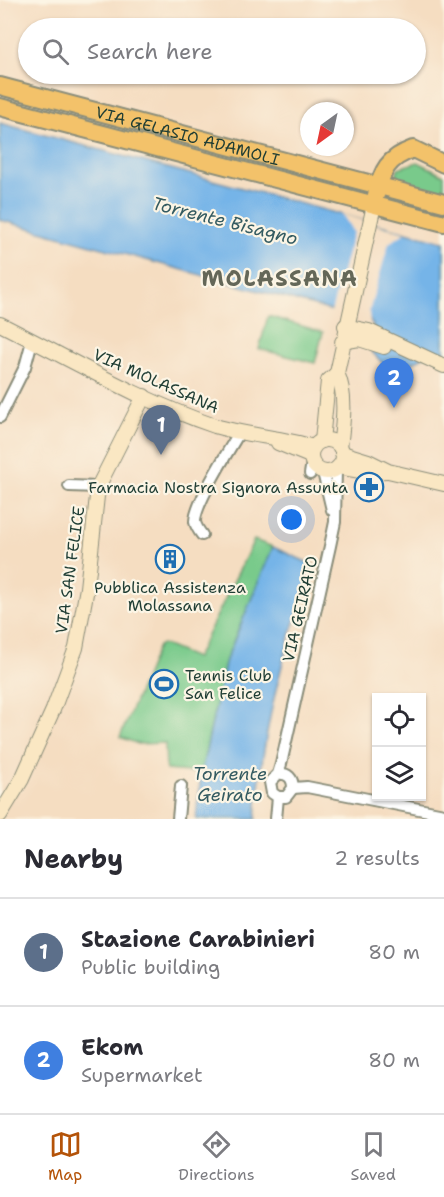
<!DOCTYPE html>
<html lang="en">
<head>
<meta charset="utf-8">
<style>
  :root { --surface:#fff; --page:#f7f7f7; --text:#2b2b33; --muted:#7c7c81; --line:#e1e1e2; --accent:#b45309 }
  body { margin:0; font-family:"Shantell Sans",sans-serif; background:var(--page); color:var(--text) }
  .controls { position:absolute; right:18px; bottom:18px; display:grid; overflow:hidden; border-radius:0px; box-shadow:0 2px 4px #0004 }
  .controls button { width:54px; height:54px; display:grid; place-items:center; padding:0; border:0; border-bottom:2px solid var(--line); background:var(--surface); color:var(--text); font:30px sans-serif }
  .compass { position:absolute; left:300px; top:102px; width:54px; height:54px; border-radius:50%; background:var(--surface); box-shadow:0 2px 4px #0004; rotate:213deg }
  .you { position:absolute; left:292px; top:520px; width:21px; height:21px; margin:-15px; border:4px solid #fff; border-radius:50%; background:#1a73e8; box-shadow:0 0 0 9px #1a73e833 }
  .badge { display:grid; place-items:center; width:39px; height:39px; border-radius:50%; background:var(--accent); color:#fff; font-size:20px; font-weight:700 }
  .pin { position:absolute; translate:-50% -50px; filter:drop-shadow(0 2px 3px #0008) }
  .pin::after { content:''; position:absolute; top:32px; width:21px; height:18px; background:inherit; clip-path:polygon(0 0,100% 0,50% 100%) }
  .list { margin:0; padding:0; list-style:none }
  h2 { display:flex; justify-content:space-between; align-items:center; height:78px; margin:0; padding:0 24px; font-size:26px }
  h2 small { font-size:20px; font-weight:400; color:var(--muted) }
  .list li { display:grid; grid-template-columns:39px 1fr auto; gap:18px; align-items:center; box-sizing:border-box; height:108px; padding:0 24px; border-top:2px solid var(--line) }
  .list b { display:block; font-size:22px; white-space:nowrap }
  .list p { margin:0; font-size:20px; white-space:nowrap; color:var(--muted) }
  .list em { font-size:20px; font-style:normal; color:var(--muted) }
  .icon { flex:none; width:33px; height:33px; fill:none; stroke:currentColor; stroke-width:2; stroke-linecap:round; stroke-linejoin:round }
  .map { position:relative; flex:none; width:444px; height:819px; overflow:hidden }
  .search { position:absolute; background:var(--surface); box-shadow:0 2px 4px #0004; left:18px; right:18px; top:18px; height:66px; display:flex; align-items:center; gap:15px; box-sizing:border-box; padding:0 21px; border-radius:33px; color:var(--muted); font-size:22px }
  .sheet { height:294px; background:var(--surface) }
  nav { display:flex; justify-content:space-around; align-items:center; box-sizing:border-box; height:84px; border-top:2px solid var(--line); background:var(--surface); font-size:16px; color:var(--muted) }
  nav a { display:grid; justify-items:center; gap:3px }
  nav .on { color:var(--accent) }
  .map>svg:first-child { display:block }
</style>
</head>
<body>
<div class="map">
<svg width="444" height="819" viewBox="0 0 444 819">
  <rect width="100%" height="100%" fill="#fcf5e5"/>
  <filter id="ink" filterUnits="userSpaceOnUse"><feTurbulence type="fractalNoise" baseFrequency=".0167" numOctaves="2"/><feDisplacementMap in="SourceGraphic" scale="12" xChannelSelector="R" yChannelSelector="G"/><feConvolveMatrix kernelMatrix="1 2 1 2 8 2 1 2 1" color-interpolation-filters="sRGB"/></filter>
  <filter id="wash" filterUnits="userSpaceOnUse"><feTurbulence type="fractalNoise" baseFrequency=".008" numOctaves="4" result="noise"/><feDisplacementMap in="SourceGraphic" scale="24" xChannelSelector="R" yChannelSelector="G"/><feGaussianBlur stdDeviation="1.35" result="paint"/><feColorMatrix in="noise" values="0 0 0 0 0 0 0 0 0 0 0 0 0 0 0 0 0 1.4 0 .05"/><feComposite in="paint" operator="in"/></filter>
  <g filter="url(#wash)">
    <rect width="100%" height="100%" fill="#f5ddc1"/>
    <!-- green -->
    <g fill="#79ca8b" stroke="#4c8460" stroke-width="1.5">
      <polygon points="418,162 444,175 444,194 395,180 398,168"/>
      <polygon points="268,316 323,332 315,363 259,349"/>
      <polygon points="254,540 273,547 226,660 201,773 166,770 165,743 138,744 120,737 158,646 162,644 196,658"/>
    </g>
    <!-- water -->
    <g fill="#74b4e8" stroke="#4a788e" stroke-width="1.5">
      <polygon points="0,123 444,242 444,357 428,354 393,374 371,351 373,325 368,317 329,310 0,220"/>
      <path d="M 273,547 L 313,565 C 284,648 262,731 256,819 L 196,819 L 201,773 L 226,660 Z"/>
    </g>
    <!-- pier -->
    <polygon fill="#f5ddc1" points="342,214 405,233 389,243 369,312 370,321 331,312 353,232"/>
  </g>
  <g filter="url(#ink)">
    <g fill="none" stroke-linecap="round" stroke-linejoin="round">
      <!-- street casing -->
      <g stroke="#8a8d7a" stroke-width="14">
        <g id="street">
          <polyline points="0,417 25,367 32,341"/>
          <polyline points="323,472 332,510"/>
          <polyline points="310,474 312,462"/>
          <polyline points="69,486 98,487"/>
          <path d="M 202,535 C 199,531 196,527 195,522 C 194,505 229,450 239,433"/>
          <path d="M 278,774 C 288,773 293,778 293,788 L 286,797 L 278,797 L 272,793 L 270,782 L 278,774 L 281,764 L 330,546 L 335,522 L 336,469"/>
          <polyline points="293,788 307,787 444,814"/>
          <polyline points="178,819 181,786"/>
          <polyline points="276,819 278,797"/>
        </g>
      </g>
      <!-- secondary casing -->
      <g stroke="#8a8d7a" stroke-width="16">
        <g id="secondary">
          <path d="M 0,324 C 70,359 141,401 215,426 C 247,436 282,437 313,447"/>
          <polyline points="345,326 369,331 444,366"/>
          <polyline points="342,342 359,339 384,347"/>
          <circle cx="327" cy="456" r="16"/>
          <polyline points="322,441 328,381 337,373"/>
          <polyline points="278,443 310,456"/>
          <path d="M 340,447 C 343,424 347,394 337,373 L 374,205"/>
          <polyline points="342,453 368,461 388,471 444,484"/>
          <polyline points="338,467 366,472 387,471"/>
          <polyline points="0,815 22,779 53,710 76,648 87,588 98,487 144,396"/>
        </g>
      </g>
      <!-- primary casing -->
      <g stroke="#8a8d7a" stroke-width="20">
        <g id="primary">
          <path id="s1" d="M 0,86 L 444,203"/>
          <polyline points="0,107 444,223"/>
          <path d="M 376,195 C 382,170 388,158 413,149 L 444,164"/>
        </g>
      </g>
      <!-- street -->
      <use href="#street" stroke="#fff" stroke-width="10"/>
      <!-- secondary -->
      <use href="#secondary" stroke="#fae7c3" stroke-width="14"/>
      <!-- primary -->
      <use href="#primary" stroke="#f3c26a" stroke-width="16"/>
    </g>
  </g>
  <!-- icons -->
  <defs>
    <g id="pharmacy-ring" transform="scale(1.5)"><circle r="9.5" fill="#fcf5e5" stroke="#1f6fb2" stroke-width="1.5"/><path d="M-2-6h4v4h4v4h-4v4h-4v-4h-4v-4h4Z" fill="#1f6fb2"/></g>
    <g id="building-ring" transform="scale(1.5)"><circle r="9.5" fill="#fcf5e5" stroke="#1f6fb2" stroke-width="1.5"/><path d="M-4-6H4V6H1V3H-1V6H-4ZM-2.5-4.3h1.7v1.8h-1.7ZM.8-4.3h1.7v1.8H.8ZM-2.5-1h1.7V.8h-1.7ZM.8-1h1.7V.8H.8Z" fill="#1f6fb2"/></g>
    <g id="stadium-ring" transform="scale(1.5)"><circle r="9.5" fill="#fcf5e5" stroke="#1f6fb2" stroke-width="1.5"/><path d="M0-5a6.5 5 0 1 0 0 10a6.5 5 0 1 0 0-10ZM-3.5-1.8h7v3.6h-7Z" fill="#1f6fb2"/></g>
  </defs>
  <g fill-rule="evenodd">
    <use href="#pharmacy-ring" x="369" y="487"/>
    <use href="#building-ring" x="170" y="559"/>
    <use href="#stadium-ring" x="164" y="684"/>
  </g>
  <g text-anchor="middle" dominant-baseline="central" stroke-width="4.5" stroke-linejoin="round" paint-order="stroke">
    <!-- street labels -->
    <g font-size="16" fill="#1f3d34" stroke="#fcf5e5">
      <text stroke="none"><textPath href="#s1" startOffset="194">VIA GELASIO ADAMOLI</textPath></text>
      <text transform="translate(156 381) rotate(24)">VIA MOLASSANA</text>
      <text transform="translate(70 570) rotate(-82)">VIA SAN FELICE</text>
      <text transform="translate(300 609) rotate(-77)">VIA GEIRATO</text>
    </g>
    <!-- poi labels -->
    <g font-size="16" fill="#1f3d34" stroke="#fcf5e5" text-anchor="end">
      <text x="348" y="487">Farmacia Nostra Signora Assunta</text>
      <text x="170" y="587" text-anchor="middle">Pubblica Assistenza<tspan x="170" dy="18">Molassana</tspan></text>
      <text x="185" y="675" text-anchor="start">Tennis Club<tspan x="185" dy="18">San Felice</tspan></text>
    </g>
    <!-- water labels -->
    <g font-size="18" font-style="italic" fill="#345b61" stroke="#fcf5e5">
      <text transform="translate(225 221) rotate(14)">Torrente Bisagno</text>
      <text x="230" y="774">Torrente<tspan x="230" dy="21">Geirato</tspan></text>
    </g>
    <!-- district labels -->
    <g font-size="22" font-weight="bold" letter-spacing="1.5" fill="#646758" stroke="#fcf5e5">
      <text x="280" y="278">MOLASSANA</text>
    </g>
  </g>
</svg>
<div class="controls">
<button><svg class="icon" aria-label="locate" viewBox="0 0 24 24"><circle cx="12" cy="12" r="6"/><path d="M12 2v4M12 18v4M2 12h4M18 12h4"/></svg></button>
<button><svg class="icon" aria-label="layers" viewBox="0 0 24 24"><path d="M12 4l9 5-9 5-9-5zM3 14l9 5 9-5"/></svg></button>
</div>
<svg class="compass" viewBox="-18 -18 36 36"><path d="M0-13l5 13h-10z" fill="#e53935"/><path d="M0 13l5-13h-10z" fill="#7c7c81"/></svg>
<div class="you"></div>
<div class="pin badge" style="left:161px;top:455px;background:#5c6f8a">1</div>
<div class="pin badge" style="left:394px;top:408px;background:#3f7fe0">2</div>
<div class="search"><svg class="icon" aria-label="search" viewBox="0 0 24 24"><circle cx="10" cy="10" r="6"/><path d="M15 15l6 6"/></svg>Search here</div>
</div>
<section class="sheet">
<h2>Nearby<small>2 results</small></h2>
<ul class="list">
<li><span class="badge" style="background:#5c6f8a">1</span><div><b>Stazione Carabinieri</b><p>Public building</p></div><em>80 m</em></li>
<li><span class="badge" style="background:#3f7fe0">2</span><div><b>Ekom</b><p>Supermarket</p></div><em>80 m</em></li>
</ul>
</section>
<nav>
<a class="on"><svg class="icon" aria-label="map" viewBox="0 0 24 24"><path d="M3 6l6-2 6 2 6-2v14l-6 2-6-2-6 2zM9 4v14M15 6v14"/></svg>Map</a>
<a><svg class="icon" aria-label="directions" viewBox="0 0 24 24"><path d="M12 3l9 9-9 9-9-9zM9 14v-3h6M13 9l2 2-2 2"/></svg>Directions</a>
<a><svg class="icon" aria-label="saved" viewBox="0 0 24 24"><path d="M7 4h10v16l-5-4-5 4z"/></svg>Saved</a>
</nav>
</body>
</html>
